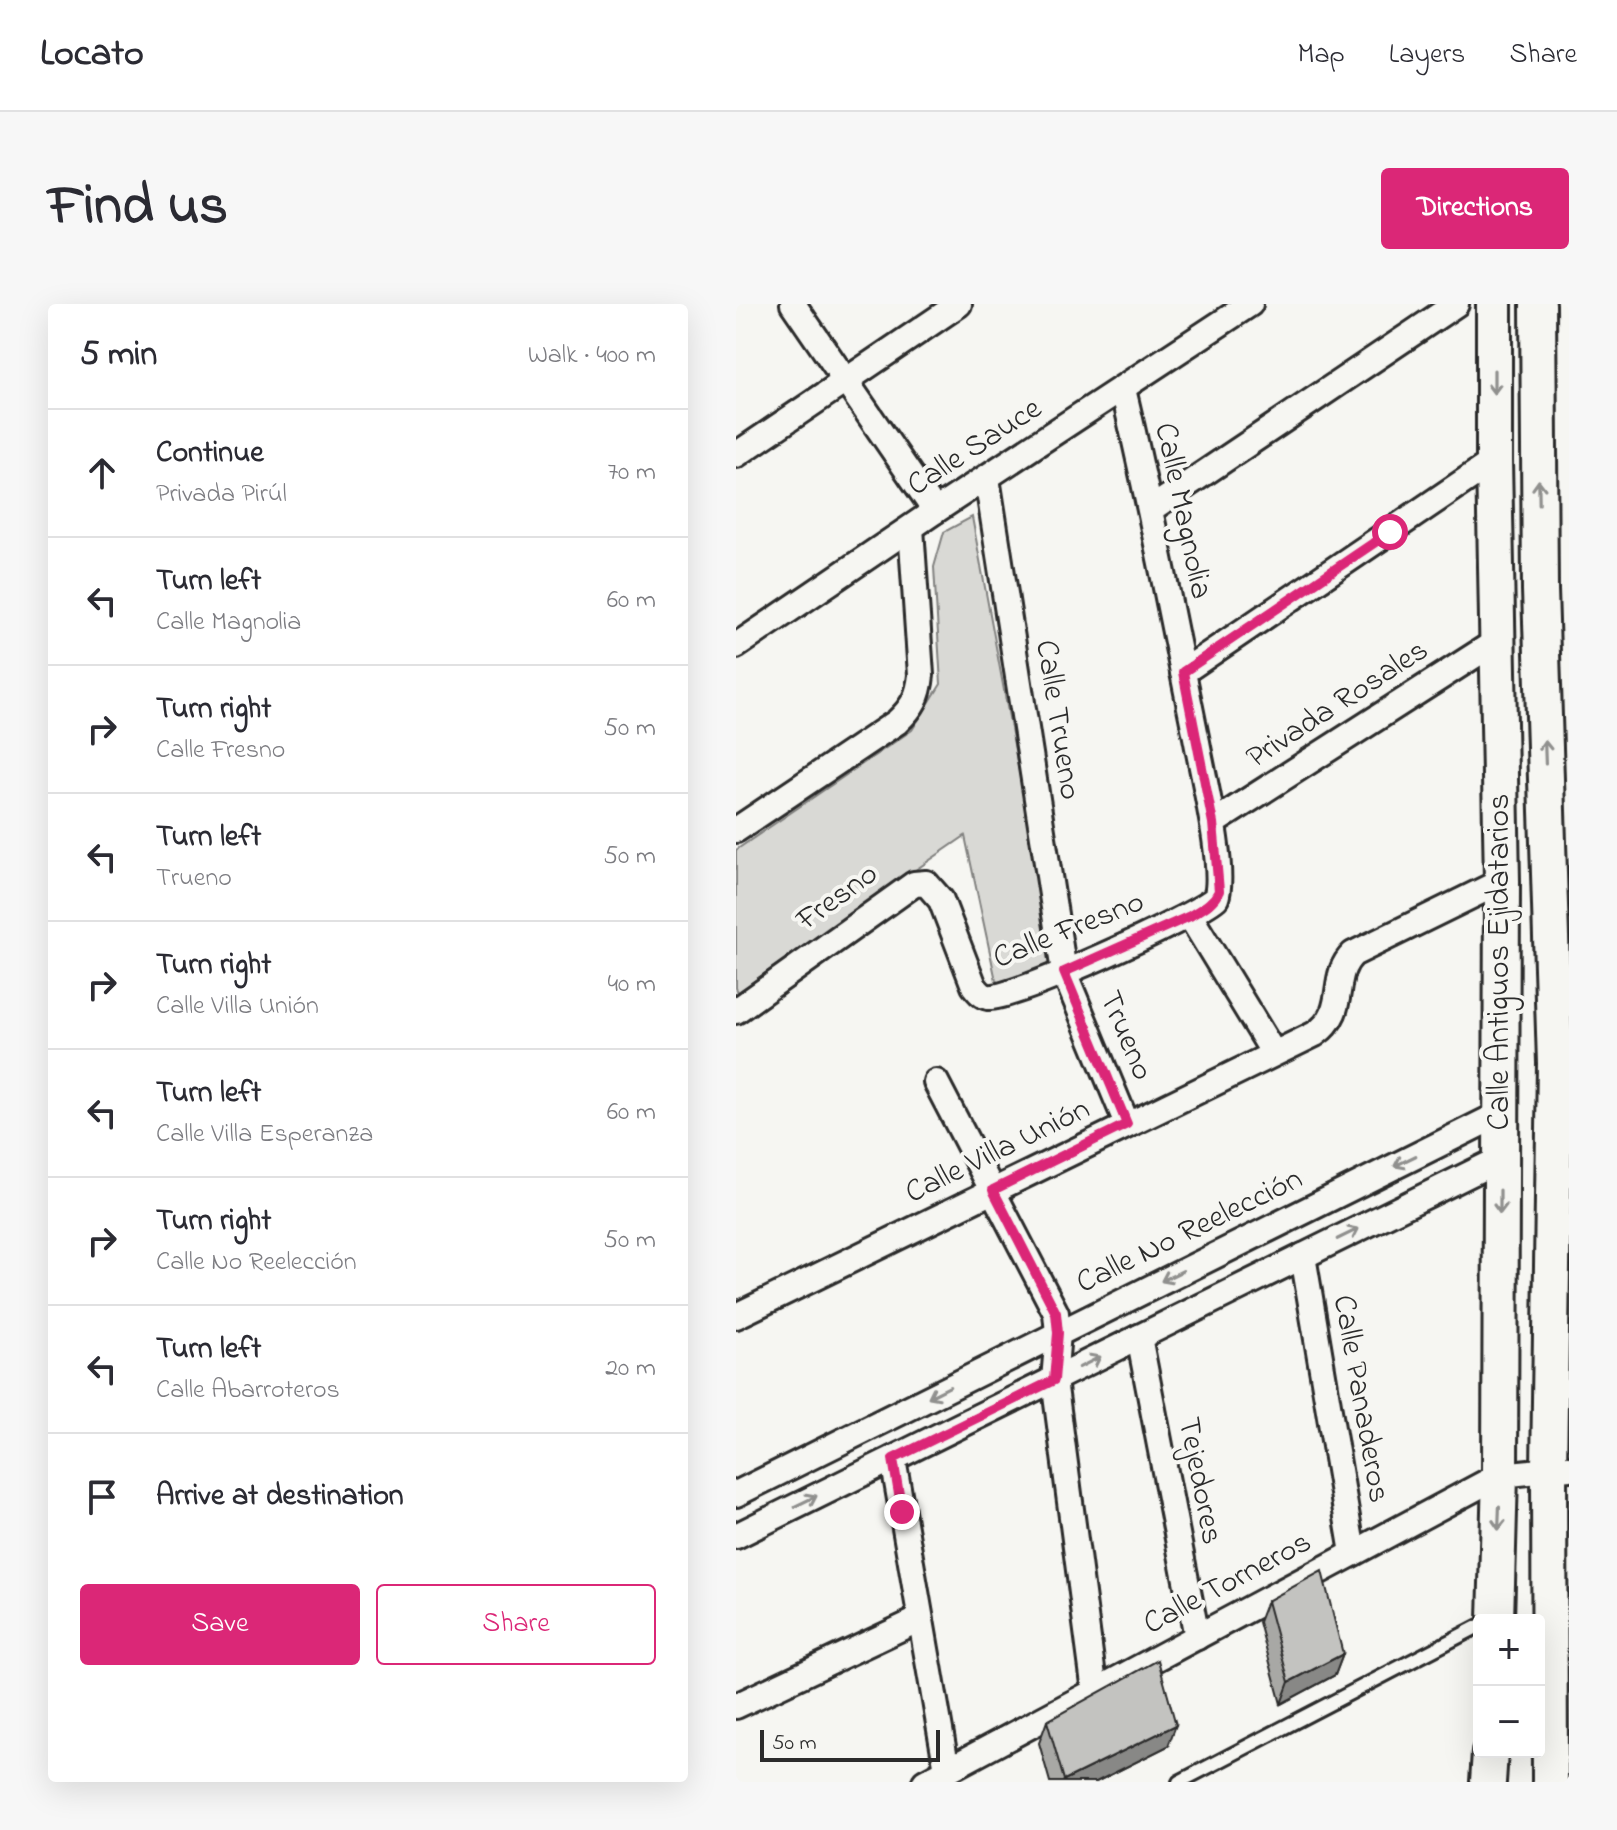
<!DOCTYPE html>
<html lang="en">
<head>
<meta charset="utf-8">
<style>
  :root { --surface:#fff; --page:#f7f7f7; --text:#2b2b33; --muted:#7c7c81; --line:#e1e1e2; --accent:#db2777 }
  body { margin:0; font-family:"Indie Flower",sans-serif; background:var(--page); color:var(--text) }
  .controls { position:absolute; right:24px; bottom:24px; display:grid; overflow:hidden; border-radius:8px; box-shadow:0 8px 32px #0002 }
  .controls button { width:72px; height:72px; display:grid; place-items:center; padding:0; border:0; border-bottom:2px solid var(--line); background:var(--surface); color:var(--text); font:40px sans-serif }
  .scale { position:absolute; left:24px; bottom:20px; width:180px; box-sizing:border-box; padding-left:8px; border:4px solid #2b2b2b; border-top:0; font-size:22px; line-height:28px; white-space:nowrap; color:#2b2b2b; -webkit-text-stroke:6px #f6f6f2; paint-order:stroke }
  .stop { position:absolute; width:24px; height:24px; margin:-18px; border:6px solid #db2777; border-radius:50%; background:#fff }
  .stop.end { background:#db2777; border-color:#fff; box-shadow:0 2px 8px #0008 }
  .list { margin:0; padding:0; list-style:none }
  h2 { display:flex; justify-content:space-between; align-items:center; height:104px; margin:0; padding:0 32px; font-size:34px }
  h2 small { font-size:26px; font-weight:400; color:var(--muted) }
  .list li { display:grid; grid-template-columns:52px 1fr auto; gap:24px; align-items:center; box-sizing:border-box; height:128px; padding:0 32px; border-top:2px solid var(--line) }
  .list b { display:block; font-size:30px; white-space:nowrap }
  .list p { margin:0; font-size:26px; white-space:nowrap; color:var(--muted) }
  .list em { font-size:26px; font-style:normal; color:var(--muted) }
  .actions { display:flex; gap:16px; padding:24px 32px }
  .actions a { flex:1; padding:18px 0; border:2px solid var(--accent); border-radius:8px; text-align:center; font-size:28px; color:var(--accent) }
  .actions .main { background:var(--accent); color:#fff }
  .icon { flex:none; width:44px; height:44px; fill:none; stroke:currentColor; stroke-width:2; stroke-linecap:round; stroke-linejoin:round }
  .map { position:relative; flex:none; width:833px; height:1478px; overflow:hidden; border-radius:8px }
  header { display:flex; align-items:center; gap:48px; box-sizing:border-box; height:112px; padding:0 40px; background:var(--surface); border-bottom:2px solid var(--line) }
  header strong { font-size:38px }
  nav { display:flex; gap:44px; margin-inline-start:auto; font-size:28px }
  .intro { display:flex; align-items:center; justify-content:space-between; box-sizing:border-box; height:192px; padding:0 48px }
  h1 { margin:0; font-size:56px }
  .button { padding:20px 36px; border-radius:8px; background:var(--accent); color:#fff; font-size:28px; font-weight:700 }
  main { display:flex; gap:48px; padding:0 48px }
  aside { flex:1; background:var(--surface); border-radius:8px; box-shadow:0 8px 32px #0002 }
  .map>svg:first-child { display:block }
</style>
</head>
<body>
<header>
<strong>Locato</strong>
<nav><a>Map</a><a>Layers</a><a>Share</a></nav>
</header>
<div class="intro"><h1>Find us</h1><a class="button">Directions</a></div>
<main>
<aside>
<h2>5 min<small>Walk · 400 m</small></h2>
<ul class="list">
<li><svg class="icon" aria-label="ahead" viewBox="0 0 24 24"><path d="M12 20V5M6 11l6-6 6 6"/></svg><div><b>Continue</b><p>Privada Pirúl</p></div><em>70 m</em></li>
<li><svg class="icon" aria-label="left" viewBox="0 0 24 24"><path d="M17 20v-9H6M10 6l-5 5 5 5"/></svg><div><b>Turn left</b><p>Calle Magnolia</p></div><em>60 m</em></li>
<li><svg class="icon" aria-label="right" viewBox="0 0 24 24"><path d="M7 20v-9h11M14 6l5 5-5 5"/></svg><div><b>Turn right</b><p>Calle Fresno</p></div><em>50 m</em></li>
<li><svg class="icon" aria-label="left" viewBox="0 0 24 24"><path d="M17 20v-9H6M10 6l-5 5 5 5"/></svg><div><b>Turn left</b><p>Trueno</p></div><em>50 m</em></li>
<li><svg class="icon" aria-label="right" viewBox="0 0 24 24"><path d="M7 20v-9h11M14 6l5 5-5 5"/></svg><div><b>Turn right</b><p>Calle Villa Unión</p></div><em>40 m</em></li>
<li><svg class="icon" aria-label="left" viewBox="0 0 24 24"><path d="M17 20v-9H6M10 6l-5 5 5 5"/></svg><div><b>Turn left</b><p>Calle Villa Esperanza</p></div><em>60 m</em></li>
<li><svg class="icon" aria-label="right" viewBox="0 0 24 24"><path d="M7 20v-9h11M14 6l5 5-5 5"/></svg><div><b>Turn right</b><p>Calle No Reelección</p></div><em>50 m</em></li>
<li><svg class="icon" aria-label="left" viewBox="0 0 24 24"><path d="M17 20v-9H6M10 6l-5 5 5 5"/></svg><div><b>Turn left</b><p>Calle Abarroteros</p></div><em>20 m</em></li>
<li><svg class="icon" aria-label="arrive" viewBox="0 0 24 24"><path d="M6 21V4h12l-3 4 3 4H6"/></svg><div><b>Arrive at destination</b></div></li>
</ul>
<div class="actions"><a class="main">Save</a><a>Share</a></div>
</aside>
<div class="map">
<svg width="833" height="1478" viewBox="0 0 833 1478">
  <rect width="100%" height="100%" fill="#f6f6f2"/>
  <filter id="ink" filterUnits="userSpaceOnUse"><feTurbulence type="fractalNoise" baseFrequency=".0125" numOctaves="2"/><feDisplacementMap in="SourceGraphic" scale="16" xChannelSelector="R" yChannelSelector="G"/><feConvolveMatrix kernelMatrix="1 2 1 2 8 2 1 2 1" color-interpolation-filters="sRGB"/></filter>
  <g filter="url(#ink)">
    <!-- green -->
    <polygon fill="#d9d9d5" stroke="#828280" stroke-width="2" points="236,213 318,657 262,686 229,532 2,688 0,684 0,546 176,426 205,380 198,263 208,228"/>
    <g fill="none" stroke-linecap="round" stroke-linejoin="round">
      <!-- lane casing -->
      <g stroke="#2b2b2b" stroke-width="18">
        <polyline id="lane" points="443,1478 743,1322"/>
      </g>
      <!-- street casing -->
      <g stroke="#2b2b2b" stroke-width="30">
        <g id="street">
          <polyline points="57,0 199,207"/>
          <polyline points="0,151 223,0"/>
          <polyline points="251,174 328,668 391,820"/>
          <polyline points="415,205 720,0"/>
          <polyline points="0,342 199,207 514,0"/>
          <polyline points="447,368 758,157"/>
          <polyline points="477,519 761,337"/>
          <path d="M 0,526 L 161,418 C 177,403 183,392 185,371 L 175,224"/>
          <polyline points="454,612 537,748"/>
          <path d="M 0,707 L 178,580 L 190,579 L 205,596 L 238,682 C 242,687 246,692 252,693 C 276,696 459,613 480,594 C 490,567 467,471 461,438 C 437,320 415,202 387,85"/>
          <polyline points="200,778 320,1009 322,1029 318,1076 359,1388"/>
          <polyline points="567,952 617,1249"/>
          <path d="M 0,1012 L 579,730 C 614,706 592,674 617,650 L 766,577"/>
          <polyline points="403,1033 461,1333"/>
          <polyline points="157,1155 211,1466"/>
          <polyline points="0,1190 764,810"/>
          <polyline points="0,1232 764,855"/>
          <polyline points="0,1402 184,1315"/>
          <polyline points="189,1478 764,1171 833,1164"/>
        </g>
      </g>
      <!-- secondary casing -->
      <g stroke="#2b2b2b" stroke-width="40">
        <g id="secondary">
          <polyline points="758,0 758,157 766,577 764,1171 760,1316"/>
          <polyline points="802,0 804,286 819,759 813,1165 814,1478"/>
          <polyline points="752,1478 754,1448"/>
        </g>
      </g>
      <!-- lane -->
      <use href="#lane" stroke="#f6f6f2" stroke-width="12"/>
      <!-- street -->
      <use href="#street" stroke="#f6f6f2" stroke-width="24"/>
      <!-- secondary -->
      <use href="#secondary" stroke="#f6f6f2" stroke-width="34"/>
    </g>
    <!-- wall -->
    <g fill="#a8a8a5" stroke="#2b2b2b" stroke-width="2">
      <polygon points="531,1297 607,1350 599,1371 545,1400 523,1318"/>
      <polygon points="311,1417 432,1442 360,1478 314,1478 303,1439"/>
    </g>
    <!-- shaded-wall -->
    <g fill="#888886" stroke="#2b2b2b" stroke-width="2">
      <polygon points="607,1350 599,1371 545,1400 553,1378"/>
      <polygon points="440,1421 432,1442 360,1478 327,1478 328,1476"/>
    </g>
    <!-- building -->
    <g fill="#c3c3c0" stroke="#2b2b2b" stroke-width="2">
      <polygon points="586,1267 607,1350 553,1378 531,1297"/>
      <polygon points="422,1356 440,1421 328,1476 311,1417"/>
    </g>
    <!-- one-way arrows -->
    <defs><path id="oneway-shaft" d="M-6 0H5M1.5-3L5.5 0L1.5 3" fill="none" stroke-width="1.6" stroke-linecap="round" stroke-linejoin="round" transform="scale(2)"/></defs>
    <g stroke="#90908e">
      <use href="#oneway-shaft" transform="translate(758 78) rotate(90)"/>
      <use href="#oneway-shaft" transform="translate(803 188) rotate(-91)"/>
      <use href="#oneway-shaft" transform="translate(809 448) rotate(-92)"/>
      <use href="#oneway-shaft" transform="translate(669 857) rotate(154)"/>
      <use href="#oneway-shaft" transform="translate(764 898) rotate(90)"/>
      <use href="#oneway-shaft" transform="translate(612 930) rotate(-26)"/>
      <use href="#oneway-shaft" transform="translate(436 972) rotate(154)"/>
      <use href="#oneway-shaft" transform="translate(354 1058) rotate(-27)"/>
      <use href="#oneway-shaft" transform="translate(203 1088) rotate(153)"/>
      <use href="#oneway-shaft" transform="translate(70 1197) rotate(-26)"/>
      <use href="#oneway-shaft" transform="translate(763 1214) rotate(92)"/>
    </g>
  </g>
  <g fill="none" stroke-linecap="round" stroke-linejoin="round" filter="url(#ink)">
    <!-- route -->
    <path stroke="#db2777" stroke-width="10" d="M 166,1208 L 157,1155 L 318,1076 L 322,1029 L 320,1009 L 257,886 L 391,820 L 328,668 L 454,612 C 465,605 477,600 483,587 L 477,519 L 447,368 L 654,228"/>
  </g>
  <g text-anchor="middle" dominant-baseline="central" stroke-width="8" stroke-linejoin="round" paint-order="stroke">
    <!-- street labels -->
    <g font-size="32" fill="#2b2b2b" stroke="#f6f6f2">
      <text transform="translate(239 144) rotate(-33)">Calle Sauce</text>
      <text transform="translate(446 207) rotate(78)">Calle Magnolia</text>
      <text transform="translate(602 401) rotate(-33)">Privada Rosales</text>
      <text transform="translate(321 416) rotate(81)">Calle Trueno</text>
      <text transform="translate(102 594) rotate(-36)">Fresno</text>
      <text transform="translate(333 627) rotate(-22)">Calle Fresno</text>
      <text transform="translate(764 658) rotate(-90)">Calle Antiguos Ejidatarios</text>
      <text transform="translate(389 732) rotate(67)">Trueno</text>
      <text transform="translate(262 848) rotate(-26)">Calle Villa Unión</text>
      <text transform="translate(454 928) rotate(-26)">Calle No Reelección</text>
      <text transform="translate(624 1095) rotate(80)">Calle Panaderos</text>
      <text transform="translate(463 1177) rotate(79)">Tejedores</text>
      <text transform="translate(492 1280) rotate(-28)">Calle Torneros</text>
    </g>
  </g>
</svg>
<div class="controls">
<button>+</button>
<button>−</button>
</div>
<div class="scale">50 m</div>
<div class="stop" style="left:654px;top:228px"></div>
<div class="stop end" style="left:166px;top:1208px"></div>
</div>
</main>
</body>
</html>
